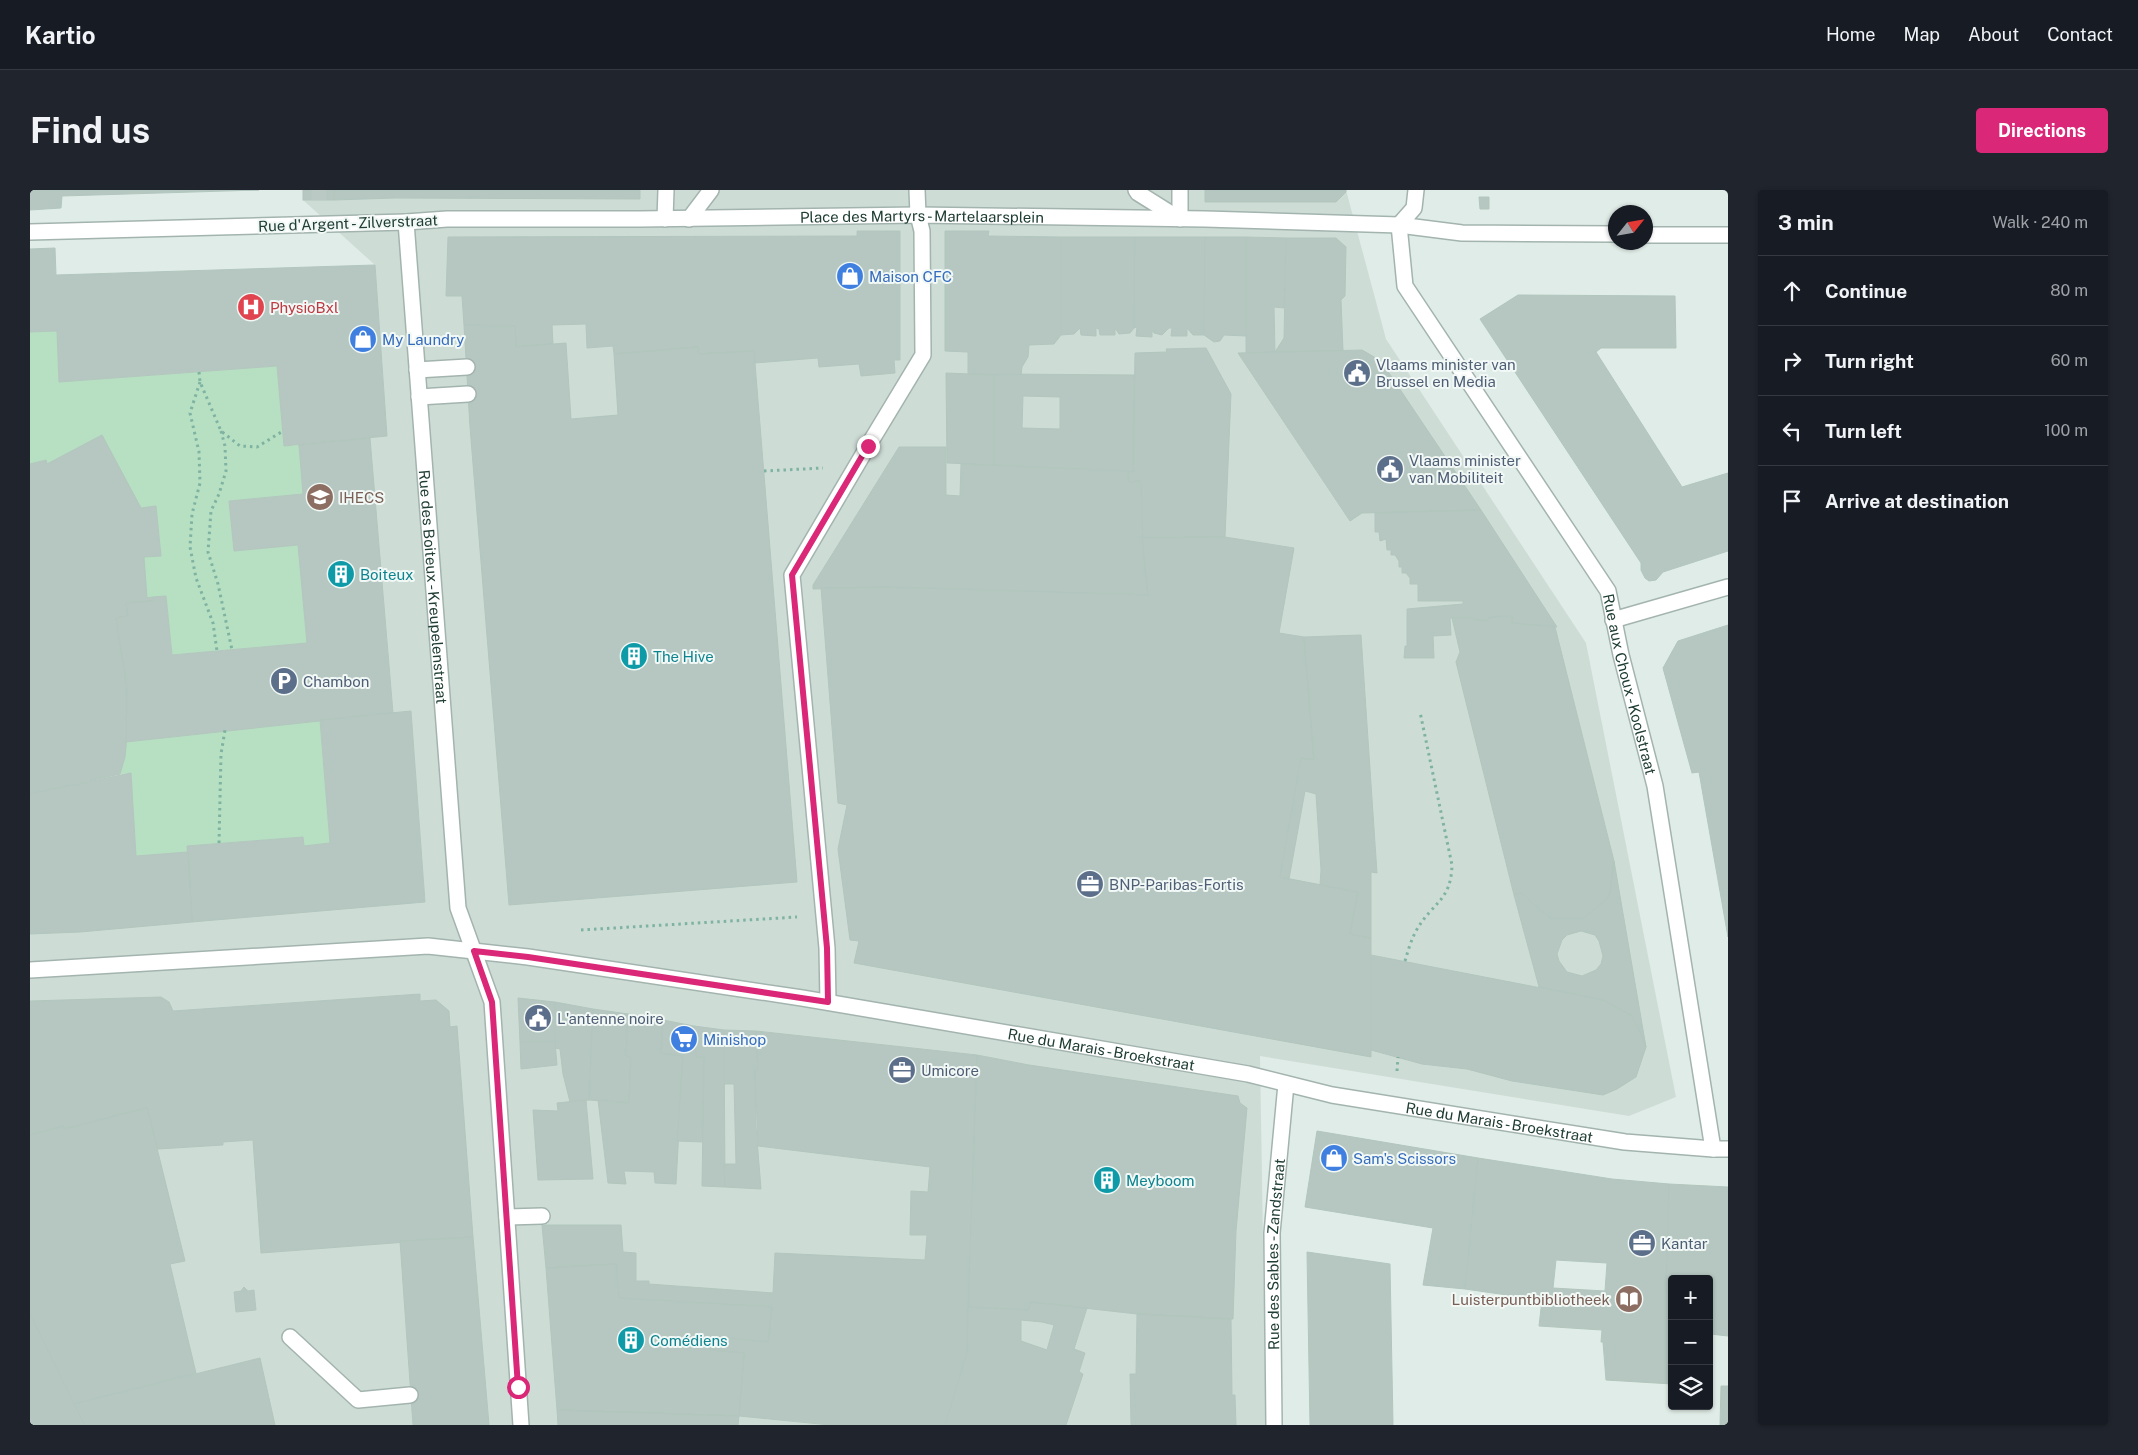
<!DOCTYPE html>
<html lang="en">
<head>
<meta charset="utf-8">
<style>
  :root { --surface:#171b24; --page:#20242c; --text:#f1f3f6; --muted:#9ea1a6; --line:#363941; --accent:#db2777 }
  body { margin:0; font-family:"Public Sans",sans-serif; background:var(--page); color:var(--text) }
  .controls { position:absolute; right:15px; bottom:15px; display:grid; overflow:hidden; border-radius:5px; box-shadow:0 1px 4px #0004 }
  .controls button { width:45px; height:45px; display:grid; place-items:center; padding:0; border:0; border-bottom:1px solid var(--line); background:var(--surface); color:var(--text); font:25px sans-serif }
  .compass { position:absolute; left:1578px; top:15px; width:45px; height:45px; border-radius:50%; background:var(--surface); box-shadow:0 1px 4px #0004; rotate:59deg }
  .stop { position:absolute; width:15px; height:15px; margin:-11px; border:4px solid #db2777; border-radius:50%; background:#fff }
  .stop.end { background:#db2777; border-color:#fff; box-shadow:0 1px 5px #0008 }
  .list { margin:0; padding:0; list-style:none }
  h2 { display:flex; justify-content:space-between; align-items:center; height:65px; margin:0; padding:0 20px; font-size:21px }
  h2 small { font-size:16px; font-weight:400; color:var(--muted) }
  .list li { display:grid; grid-template-columns:32px 1fr auto; gap:15px; align-items:center; box-sizing:border-box; height:70px; padding:0 20px; border-top:1px solid var(--line) }
  .list b { display:block; font-size:19px; white-space:nowrap }
  .list em { font-size:16px; font-style:normal; color:var(--muted) }
  .icon { flex:none; width:28px; height:28px; fill:none; stroke:currentColor; stroke-width:2; stroke-linecap:round; stroke-linejoin:round }
  .map { position:relative; flex:none; width:1698px; height:1235px; overflow:hidden; border-radius:5px }
  header { display:flex; align-items:center; gap:30px; box-sizing:border-box; height:70px; padding:0 25px; background:var(--surface); border-bottom:1px solid var(--line) }
  header strong { font-size:24px }
  nav { display:flex; gap:28px; margin-inline-start:auto; font-size:18px }
  .intro { display:flex; align-items:center; justify-content:space-between; box-sizing:border-box; height:120px; padding:0 30px }
  h1 { margin:0; font-size:35px }
  .button { padding:12px 22px; border-radius:5px; background:var(--accent); color:#fff; font-size:18px; font-weight:700 }
  main { display:flex; gap:30px; padding:0 30px }
  aside { flex:1; background:var(--surface); border-radius:5px; box-shadow:0 1px 4px #0004 }
  .map>svg:first-child { display:block }
</style>
</head>
<body>
<header>
<strong>Kartio</strong>
<nav><a>Home</a><a>Map</a><a>About</a><a>Contact</a></nav>
</header>
<div class="intro"><h1>Find us</h1><a class="button">Directions</a></div>
<main>
<div class="map">
<svg width="1698" height="1235" viewBox="0 0 1698 1235">
  <rect width="100%" height="100%" fill="#e0ece7"/>
  <!-- built -->
  <polygon fill="#cedcd6" points="273,0 1316,0 1356,149 1556,453 1646,907 1599,926 1230,866 1236,1235 0,1235 0,274 16,270 72,245 110,318 126,316 131,366 117,408 123,407 123,411 91,583 101,583 106,666 158,662 395,711 381,521 363,523 348,348 204,361 199,311 273,304 269,255 357,246 345,75 273,10"/>
  <!-- green -->
  <g fill="#b7dfc2">
    <polygon points="27,141 29,192 247,176 254,256 269,255 273,304 199,311 204,361 268,355 277,453 142,465 136,406 117,408 114,367 131,365 126,317 111,318 17,274 15,270 0,274 0,142"/>
    <polygon points="290,530 300,653 274,656 273,647 158,656 158,662 106,666 101,583 90,584 96,552"/>
  </g>
  <!-- building -->
  <g fill="#b5c7c0" stroke="#b2c6be" fill-rule="evenodd">
    <polygon points="0,0 229,0 32,6 31,18 0,20"/>
    <rect x="273" y="0" width="31" height="10"/>
    <polygon points="304,0 610,0 610,9 365,8 304,10"/>
    <polygon points="1175,0 1316,0 1316,2 1306,12 1175,12"/>
    <polygon points="1449,7 1459,7 1459,19 1450,19"/>
    <polygon points="827,41 870,41 870,170 864,170 865,183 831,186 829,174 789,177 788,168 725,173 724,161 668,164 668,157 584,164 583,156 557,158 556,134 522,135 523,154 486,157 485,136 434,135 432,106 416,106 418,47 827,46"/>
    <polygon points="915,41 959,41 958,46 1031,47 1031,145 1024,154 999,155 998,167 992,177 991,185 938,184 938,162 915,161"/>
    <polygon points="1031,47 1105,47 1104,128 1104,138 1100,143 1089,144 1085,138 1085,145 1070,145 1069,139 1066,138 1066,146 1051,145 1050,138 1044,144 1031,145"/>
    <polygon points="1105,47 1175,47 1174,145 1163,145 1157,138 1157,146 1141,146 1142,138 1139,138 1132,145 1124,143 1122,140 1122,147 1106,146 1107,137 1104,138"/>
    <polygon points="1175,47 1216,47 1216,146 1194,145 1190,151 1184,152 1174,145"/>
    <polygon points="1216,47 1256,48 1254,118 1244,117 1245,162 1216,163"/>
    <polygon points="1256,48 1306,48 1316,57 1315,106 1311,110 1313,161 1245,162 1254,148"/>
    <polygon points="25,58 26,85 345,75 357,246 254,256 247,176 29,192 27,141 0,142 0,59"/>
    <polygon points="1488,105 1645,106 1646,158 1571,158 1566,162 1652,297 1698,283 1698,361 1633,382 1626,390 1619,391 1615,388 1611,380 1611,373 1450,129"/>
    <polygon points="434,135 485,136 486,157 536,153 541,229 588,225 584,164 668,157 668,164 724,161 767,692 479,715 440,237"/>
    <polygon points="1176,158 1201,204 1195,347 1112,348 1111,291 1098,292 1098,281 1103,282 1105,163 1137,162 1136,159"/>
    <polygon points="1332,160 1351,171 1451,320 1332,323 1320,331 1208,163"/>
    <polygon points="916,183 964,185 964,275 917,273"/>
    <path d="M 973,184 L 1104,185 L 1103,282 L 964,275 L 964,185 ZM 993,206 L 1030,207 L 1030,239 L 992,238 Z"/>
    <polygon points="72,245 111,318 126,316 131,366 114,367 117,408 123,407 123,411 96,413 98,426 86,428 97,497 98,534 95,567 90,584 0,604 0,274 16,270 17,274"/>
    <polygon points="340,248 363,523 96,552 97,497 86,428 98,426 96,413 123,411 123,407 136,406 142,465 277,453 268,355 204,361 199,311 273,304 269,255"/>
    <polygon points="869,257 916,257 916,305 930,306 931,274 1098,281 1098,292 1111,291 1113,355 1118,405 859,397 783,399 783,395"/>
    <polygon points="1451,320 1527,437 1482,433 1482,426 1458,428 1458,431 1445,430 1445,428 1420,428 1421,445 1403,446 1404,468 1374,468 1375,456 1377,456 1377,419 1433,414 1433,411 1388,411 1388,394 1380,394 1380,388 1376,383 1372,383 1372,377 1369,377 1369,371 1365,365 1361,365 1361,360 1357,360 1356,349 1350,351 1349,342 1345,342 1345,323"/>
    <polygon points="1195,347 1264,358 1249,443 1274,447 1284,570 1271,568 1250,687 1328,702 1320,744 1341,748 1341,867 824,773 829,751 820,750 808,659 817,615 808,613 791,398 859,397 1118,405 1112,348"/>
    <polygon points="1469,426 1482,426 1482,433 1525,437 1584,671 1580,703 1577,709 1554,728 1520,728 1491,703 1484,705 1426,472 1430,462 1422,428 1445,428 1445,430 1458,431 1458,428"/>
    <polygon points="1698,435 1698,747 1669,582 1662,583 1633,478 1648,451"/>
    <polygon points="1331,445 1347,683 1341,682 1341,748 1320,744 1328,702 1290,695 1291,680 1286,604 1275,601 1259,689 1250,687 1271,568 1284,570 1274,447"/>
    <polygon points="381,521 395,712 162,732 157,656 273,647 274,656 300,653 290,530"/>
    <polygon points="101,583 106,666 158,662 162,732 50,742 0,744 0,604"/>
    <path d="M 1584,671 L 1616,857 L 1602,826 L 1573,810 L 1509,797 L 1484,705 L 1491,703 L 1520,728 L 1554,728 L 1577,709 L 1580,703 ZM 1551,741 L 1565,745 L 1569,751 L 1573,766 L 1571,774 L 1566,780 L 1552,786 L 1537,782 L 1529,771 L 1527,764 L 1532,750 L 1537,745 Z"/>
    <polygon points="1341,765 1573,810 1602,826 1610,842 1616,857 1606,887 1587,899 1573,905 1482,891 1437,879 1392,874 1341,860"/>
    <polygon points="390,804 390,811 406,810 419,821 420,837 427,836 443,1047 231,1063 223,950 193,952 193,955 128,959 117,918 34,939 33,936 0,945 0,811 131,807 139,812 143,821"/>
    <polygon points="488,808 525,812 525,852 490,852"/>
    <polygon points="525,812 563,819 559,910 540,912 533,884 530,859 525,858"/>
    <polygon points="563,819 598,824 596,866 601,867 599,913 559,910"/>
    <polygon points="598,824 633,830 631,863 653,866 646,994 625,993 624,982 594,981 596,994 578,993 568,910 599,913 601,867 596,866"/>
    <polygon points="633,830 664,836 666,867 674,867 673,952 647,951 653,866 631,863"/>
    <polygon points="664,836 694,840 695,997 672,996 674,867 666,867"/>
    <polygon points="694,840 726,841 728,880 725,880 726,937 731,999 695,997 694,974 706,974 704,894 694,894"/>
    <polygon points="726,841 947,865 937,1163 915,1235 800,1235 709,1226 714,1163 680,1160 682,1146 738,1152 742,1117 589,1108 586,1074 516,1078 512,1035 591,1035 593,1062 606,1063 606,1091 619,1091 619,1094 743,1103 745,1063 895,1070 897,1045 880,1045 881,1001 898,1002 900,977 728,956 725,880 728,880"/>
    <polygon points="490,852 525,852 527,875 491,879"/>
    <polygon points="947,865 999,875 1208,906 1210,913 1217,918 1206,1041 1203,1129 1107,1124 1000,1112 999,1120 938,1117"/>
    <polygon points="556,910 563,989 508,990 503,920 528,921 527,913"/>
    <polygon points="117,918 155,1071 140,1074 166,1183 44,1214 0,1124 0,945 33,936 34,939"/>
    <polygon points="1287,941 1448,968 1435,1099 1393,1095 1403,1038 1275,1017"/>
    <path d="M 1448,968 L 1582,989 L 1639,994 L 1636,1102 L 1642,1102 L 1642,1194 L 1576,1190 L 1573,1152 L 1571,1152 L 1572,1140 L 1509,1136 L 1512,1110 L 1435,1099 ZM 1526,1070 L 1577,1073 L 1575,1101 L 1523,1098 Z"/>
    <polygon points="1639,994 1698,997 1698,1146 1680,1144 1679,1089 1642,1089 1642,1102 1636,1102"/>
    <polygon points="443,1047 459,1235 383,1235 370,1051"/>
    <polygon points="1277,1062 1360,1074 1363,1235 1280,1235"/>
    <polygon points="586,1074 589,1108 742,1117 738,1152 682,1146 680,1160 714,1163 709,1226 527,1220 516,1078"/>
    <polygon points="214,1097 218,1101 224,1100 226,1120 206,1122 204,1102 211,1101"/>
    <path d="M 1000,1112 L 1057,1118 L 1044,1159 L 1055,1163 L 1049,1182 L 1053,1184 L 1036,1235 L 915,1235 L 937,1163 L 938,1117 L 999,1120 ZM 991,1130 L 1012,1132 L 1024,1135 L 1017,1160 L 991,1151 Z"/>
    <polygon points="0,1124 44,1214 55,1235 0,1235"/>
    <polygon points="1107,1124 1201,1129 1202,1205 1205,1205 1206,1235 1101,1235 1100,1184 1106,1184"/>
    <polygon points="230,1168 245,1235 55,1235 44,1214"/>
    <polygon points="1691,1196 1698,1196 1698,1235 1690,1235"/>
    <polygon points="527,1220 709,1226 708,1235 528,1235"/>
  </g>
  <g fill="none" stroke-linecap="round" stroke-linejoin="round">
    <!-- pedestrian-tunnel -->
    <polyline stroke="#bac9c3" stroke-width="15" stroke-dasharray="15 8" stroke-linecap="butt" points="289,0 289,10"/>
    <!-- service casing -->
    <g stroke="#a3b4ae" stroke-width="18">
      <g id="service">
        <polyline points="387,180 437,177"/>
        <polyline points="389,207 438,204"/>
        <polyline points="477,1027 512,1026"/>
        <polyline points="260,1147 328,1210 380,1205"/>
      </g>
    </g>
    <!-- pedestrian casing -->
    <g stroke="#a3b4ae" stroke-width="18">
      <g id="pedestrian">
        <polyline points="1106,0 1108,3 1148,28"/>
        <polyline points="1150,0 1150,29"/>
        <polyline points="635,29 636,0"/>
        <polyline points="659,29 681,0"/>
        <path id="s1" d="M 376,32 L 417,29 L 610,29 L 888,25 L 1175,29 L 1369,35"/>
        <polyline points="838,256 893,165 892,41 888,25 887,0"/>
        <polyline points="1583,430 1698,397"/>
      </g>
    </g>
    <!-- minor casing -->
    <g stroke="#a3b4ae" stroke-width="18">
      <g id="minor">
        <path id="s2" d="M 1386,0 L 1384,18 L 1369,35 L 1375,96 L 1578,401 L 1591,465 L 1625,596 L 1683,959"/>
        <polyline points="1369,35 1432,43 1586,44"/>
        <path id="s3" d="M 0,42 L 376,32 L 428,718 L 462,812 L 491,1235"/>
        <polyline points="1616,45 1698,45"/>
        <path id="s4" d="M 0,780 L 398,756 L 498,767 L 772,808 L 1218,884 L 1302,905 L 1595,952 L 1683,959 L 1698,959"/>
        <polyline points="798,812 797,758 762,385 838,256"/>
        <path id="s5" d="M 1244,1235 L 1242,1043 L 1256,894"/>
      </g>
    </g>
    <!-- path -->
    <g stroke="#7eb2a1" stroke-width="3" stroke-dasharray="2.5 4" stroke-linecap="butt">
      <polyline points="169,182 170,192 191,241 210,256 227,257 253,241"/>
      <polyline points="170,192 160,223 169,262 170,293 162,324 160,357 166,388 183,433 187,461"/>
      <polyline points="191,241 195,256 196,281 189,304 181,321 178,362 188,394 202,460"/>
      <polyline points="734,281 793,278"/>
      <polyline points="189,653 191,564 195,540"/>
      <polyline points="551,740 767,727"/>
      <path d="M 1375,771 C 1378,761 1381,750 1386,741 C 1402,712 1421,712 1422,675 L 1390,522"/>
      <polyline points="1367,881 1368,867"/>
    </g>
    <!-- service -->
    <use href="#service" stroke="#fff" stroke-width="15"/>
    <!-- pedestrian -->
    <use href="#pedestrian" stroke="#fff" stroke-width="15"/>
    <!-- minor -->
    <use href="#minor" stroke="#fff" stroke-width="15"/>
  </g>
  <g fill="none" stroke-linecap="round" stroke-linejoin="round">
    <!-- route -->
    <polyline stroke="#db2777" stroke-width="6" points="488,1197 462,812 444,761 498,767 798,812 797,758 762,385 838,256"/>
  </g>
  <!-- icons -->
  <defs>
    <g id="shop-disc" transform="scale(1.4375)"><circle r="9.5" fill="#3f7fe0" stroke="#f1f8f5"/><path d="M-5-2.5h2.3a2.7 3.5 0 0 1 5.4 0H5L5.5 6h-11ZM-1.5-2.5h3a1.5 2.3 0 0 0-3 0Z" fill="#fff"/></g>
    <g id="hospital-disc" transform="scale(1.4375)"><circle r="9.5" fill="#e0444e" stroke="#f1f8f5"/><path d="M-5-5h3v3.5h4V-5h3V5h-3V1.5h-4V5h-3Z" fill="#fff"/></g>
    <g id="civic-disc" transform="scale(1.4375)"><circle r="9.5" fill="#5c6f8a" stroke="#f1f8f5"/><path d="M-.6-6.5H3V-4.5H.6V-3L4-1V1h2V6H-6V1h2V-1L-.6-3ZM-1.2 2.5V6h2.4V2.5Z" fill="#fff"/></g>
    <g id="university-disc" transform="scale(1.4375)"><circle r="9.5" fill="#8d6e63" stroke="#f1f8f5"/><path d="M0-5L7-2L0 1L-7-2ZM-4 1L0 2.5L4 1V4Q0 6-4 4Z" fill="#fff"/></g>
    <g id="building-disc" transform="scale(1.4375)"><circle r="9.5" fill="#0f9aa8" stroke="#f1f8f5"/><path d="M-4-6H4V6H1V3H-1V6H-4ZM-2.5-4.3h1.7v1.8h-1.7ZM.8-4.3h1.7v1.8H.8ZM-2.5-1h1.7V.8h-1.7ZM.8-1h1.7V.8H.8Z" fill="#fff"/></g>
    <g id="parking-disc" transform="scale(1.4375)"><circle r="9.5" fill="#5c6f8a" stroke="#f1f8f5"/><path d="M-3.5-5.5H1a3.5 3.5 0 0 1 0 7H-1V5.5H-3.5ZM-1-3.4V-.6H.8a1.4 1.4 0 0 0 0-2.8Z" fill="#fff"/></g>
    <g id="office-disc" transform="scale(1.4375)"><circle r="9.5" fill="#5c6f8a" stroke="#f1f8f5"/><path d="M-6-3h4V-5.5h4V-3h4V5H-6ZM-1-4.5V-3h2v-1.5ZM-6 0V1H6V0Z" fill="#fff"/></g>
    <g id="supermarket-disc" transform="scale(1.4375)"><circle r="9.5" fill="#3f7fe0" stroke="#f1f8f5"/><path d="M-6-5.5h2.5l.6 2H6L4.5 2H-2.5L-4.4-4H-6ZM-1.5 3.2a1.3 1.3 0 1 0 .1 0ZM3 3.2a1.3 1.3 0 1 0 .1 0Z" fill="#fff"/></g>
    <g id="library-disc" transform="scale(1.4375)"><circle r="9.5" fill="#8d6e63" stroke="#f1f8f5"/><path d="M-6-4Q-3-5.5-.7-3.5V5Q-3 3-6 4ZM6-4Q3-5.5 .7-3.5V5Q3 3 6 4Z" fill="#fff"/></g>
  </defs>
  <g fill-rule="evenodd">
    <use href="#shop-disc" x="820" y="86"/>
    <use href="#hospital-disc" x="221" y="117"/>
    <use href="#shop-disc" x="333" y="149"/>
    <use href="#civic-disc" x="1327" y="183"/>
    <use href="#civic-disc" x="1360" y="279"/>
    <use href="#university-disc" x="290" y="307"/>
    <use href="#building-disc" x="311" y="384"/>
    <use href="#building-disc" x="604" y="466"/>
    <use href="#parking-disc" x="254" y="491"/>
    <use href="#office-disc" x="1060" y="694"/>
    <use href="#civic-disc" x="508" y="828"/>
    <use href="#supermarket-disc" x="654" y="849"/>
    <use href="#office-disc" x="872" y="880"/>
    <use href="#shop-disc" x="1304" y="968"/>
    <use href="#building-disc" x="1077" y="990"/>
    <use href="#office-disc" x="1612" y="1053"/>
    <use href="#library-disc" x="1599" y="1109"/>
    <use href="#building-disc" x="601" y="1150"/>
  </g>
  <g text-anchor="middle" dominant-baseline="central" stroke-width="4" stroke-linejoin="round" paint-order="stroke">
    <!-- street labels -->
    <g font-size="15" fill="#203e35" stroke="#f1f8f5">
      <text stroke="none"><textPath href="#s1" startOffset="516">Place des Martyrs - Martelaarsplein</textPath></text>
      <text transform="translate(318 33) rotate(-2)">Rue d'Argent - Zilverstraat</text>
      <text stroke="none"><textPath href="#s3" startOffset="742">Rue des Boiteux - Kreupelenstraat</textPath></text>
      <text stroke="none"><textPath href="#s2" startOffset="564">Rue aux Choux - Koolstraat</textPath></text>
      <text stroke="none"><textPath href="#s4" startOffset="1080">Rue du Marais - Broekstraat</textPath></text>
      <text stroke="none"><textPath href="#s4" startOffset="1485">Rue du Marais - Broekstraat</textPath></text>
      <text stroke="none"><textPath href="#s5" startOffset="171">Rue des Sables - Zandstraat</textPath></text>
    </g>
    <!-- shop labels -->
    <g font-size="15" fill="#366cbe" stroke="#f1f8f5" text-anchor="start">
      <text x="839" y="86">Maison CFC</text>
      <text x="352" y="149">My Laundry</text>
      <text x="673" y="849">Minishop</text>
      <text x="1323" y="968">Sam's Scissors</text>
    </g>
    <!-- health labels -->
    <g font-size="15" fill="#be3a42" stroke="#f1f8f5" text-anchor="start">
      <text x="240" y="117">PhysioBxl</text>
    </g>
    <!-- service labels -->
    <g font-size="15" fill="#4e5e75" stroke="#f1f8f5" text-anchor="start">
      <text x="1346" y="174">Vlaams minister van<tspan x="1346" dy="17">Brussel en Media</tspan></text>
      <text x="1379" y="270">Vlaams minister<tspan x="1379" dy="17">van Mobiliteit</tspan></text>
      <text x="273" y="491">Chambon</text>
      <text x="1079" y="694">BNP-Paribas-Fortis</text>
      <text x="527" y="828">L'antenne noire</text>
      <text x="891" y="880">Umicore</text>
      <text x="1631" y="1053">Kantar</text>
    </g>
    <!-- education labels -->
    <g font-size="15" fill="#785e54" stroke="#f1f8f5" text-anchor="start">
      <text x="309" y="307">IHECS</text>
      <text x="1580" y="1109" text-anchor="end">Luisterpuntbibliotheek</text>
    </g>
    <!-- culture labels -->
    <g font-size="15" fill="#0d838f" stroke="#f1f8f5" text-anchor="start">
      <text x="330" y="384">Boiteux</text>
      <text x="623" y="466">The Hive</text>
      <text x="1096" y="990">Meyboom</text>
      <text x="620" y="1150">Comédiens</text>
    </g>
  </g>
</svg>
<div class="controls">
<button>+</button>
<button>−</button>
<button><svg class="icon" aria-label="layers" viewBox="0 0 24 24"><path d="M12 4l9 5-9 5-9-5zM3 14l9 5 9-5"/></svg></button>
</div>
<svg class="compass" viewBox="-18 -18 36 36"><path d="M0-13l5 13h-10z" fill="#e53935"/><path d="M0 13l5-13h-10z" fill="#9ea1a6"/></svg>
<div class="stop" style="left:488px;top:1197px"></div>
<div class="stop end" style="left:838px;top:256px"></div>
</div>
<aside>
<h2>3 min<small>Walk · 240 m</small></h2>
<ul class="list">
<li><svg class="icon" aria-label="ahead" viewBox="0 0 24 24"><path d="M12 20V5M6 11l6-6 6 6"/></svg><div><b>Continue</b></div><em>80 m</em></li>
<li><svg class="icon" aria-label="right" viewBox="0 0 24 24"><path d="M7 20v-9h11M14 6l5 5-5 5"/></svg><div><b>Turn right</b></div><em>60 m</em></li>
<li><svg class="icon" aria-label="left" viewBox="0 0 24 24"><path d="M17 20v-9H6M10 6l-5 5 5 5"/></svg><div><b>Turn left</b></div><em>100 m</em></li>
<li><svg class="icon" aria-label="arrive" viewBox="0 0 24 24"><path d="M6 21V4h12l-3 4 3 4H6"/></svg><div><b>Arrive at destination</b></div></li>
</ul>
</aside>
</main>
</body>
</html>
